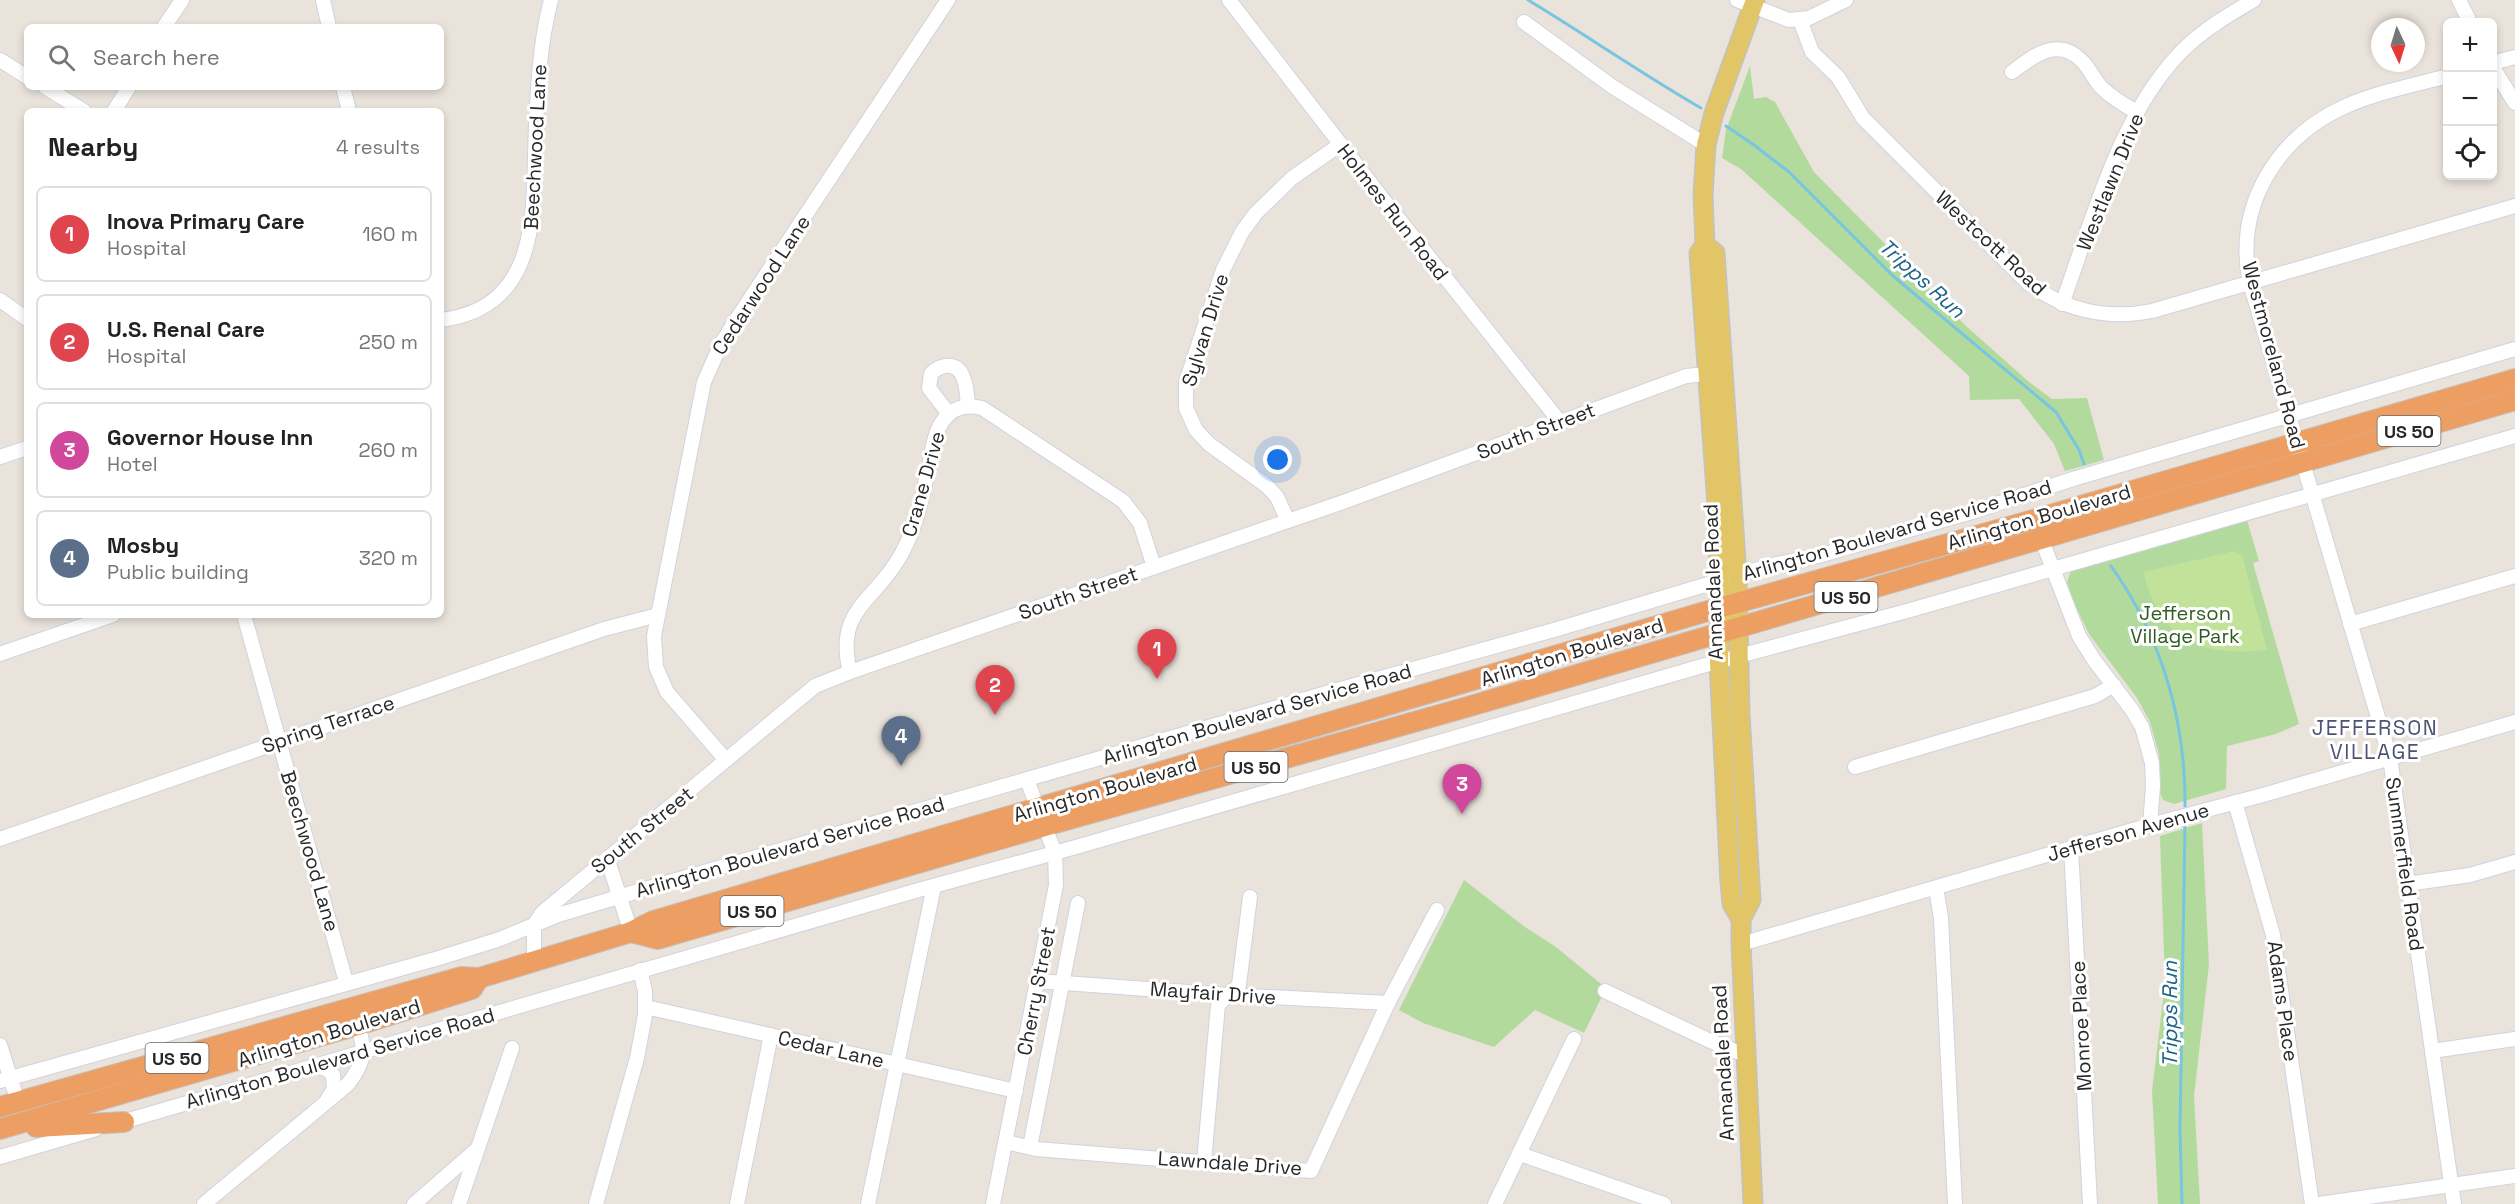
<!DOCTYPE html>
<html lang="en">
<head>
<meta charset="utf-8">
<style>
  :root { --surface:#fff; --page:#f2f2f2; --text:#222; --muted:#767676; --line:#e0e0e0; --accent:#4a67e7 }
  body { margin:0; font-family:"Space Grotesk",sans-serif; background:var(--page); color:var(--text) }
  .controls { position:absolute; right:18px; top:18px; display:grid; overflow:hidden; border-radius:9px; box-shadow:0 3px 9px #0003 }
  .controls button { width:54px; height:54px; display:grid; place-items:center; padding:0; border:0; border-bottom:2px solid var(--line); background:var(--surface); color:var(--text); font:30px sans-serif }
  .compass { position:absolute; left:2371px; top:18px; width:54px; height:54px; border-radius:50%; background:var(--surface); box-shadow:0 3px 9px #0003; rotate:176deg }
  .you { position:absolute; left:1278px; top:460px; width:21px; height:21px; margin:-15px; border:4px solid #fff; border-radius:50%; background:#1a73e8; box-shadow:0 0 0 9px #1a73e833 }
  .badge { display:grid; place-items:center; width:39px; height:39px; border-radius:50%; background:var(--accent); color:#fff; font-size:20px; font-weight:700 }
  .pin { position:absolute; translate:-50% -50px; filter:drop-shadow(0 2px 3px #0008) }
  .pin::after { content:''; position:absolute; top:32px; width:21px; height:18px; background:inherit; clip-path:polygon(0 0,100% 0,50% 100%) }
  .list { margin:0; padding:0; list-style:none }
  h2 { display:flex; justify-content:space-between; align-items:center; height:78px; margin:0; padding:0 24px; font-size:26px }
  h2 small { font-size:20px; font-weight:400; color:var(--muted) }
  .list li { display:grid; grid-template-columns:39px 1fr auto; gap:18px; align-items:center; box-sizing:border-box; height:96px; margin:0 12px 12px; padding:0 12px; border:2px solid var(--line); border-radius:9px }
  .list b { display:block; font-size:22px; white-space:nowrap }
  .list p { margin:0; font-size:20px; white-space:nowrap; color:var(--muted) }
  .list em { font-size:20px; font-style:normal; color:var(--muted) }
  .icon { flex:none; width:33px; height:33px; fill:none; stroke:currentColor; stroke-width:2; stroke-linecap:round; stroke-linejoin:round }
  .map { position:relative; flex:none; width:2515px; height:1204px; overflow:hidden }
  .search { position:absolute; background:var(--surface); box-shadow:0 3px 9px #0003; left:24px; top:24px; width:420px; height:66px; display:flex; align-items:center; gap:15px; box-sizing:border-box; padding:0 21px; border-radius:9px; color:var(--muted); font-size:22px }
  .panel { position:absolute; background:var(--surface); box-shadow:0 3px 9px #0003; left:24px; top:108px; width:420px; height:510px; border-radius:9px }
  .map>svg:first-child { display:block }
</style>
</head>
<body>
<div class="map">
<svg width="2515" height="1204" viewBox="0 0 2515 1204">
  <rect width="100%" height="100%" fill="#e9e3db"/>
  <!-- green -->
  <g fill="#b2da9c">
    <polygon points="1750,66 1754,99 1766,97 1775,102 1814,172 1966,326 2029,382 2052,399 2087,398 2104,460 2065,471 2054,444 2019,399 1970,400 1969,376 1741,169 1722,158 1726,130"/>
    <polygon points="2247,520 2259,561 2253,563 2299,724 2276,734 2227,746 2226,789 2174,804 2163,800 2160,793 2159,754 2150,722 2137,698 2089,634 2076,607 2067,583 2070,573 2077,568"/>
    <polygon points="2202,823 2209,964 2194,1096 2200,1204 2158,1204 2152,1091 2165,983 2160,836"/>
    <polygon points="1464,880 1525,927 1556,947 1606,988 1584,1033 1535,1010 1494,1047 1423,1023 1399,1010"/>
  </g>
  <!-- pitch -->
  <path fill="#c2e199" d="M 2234,551 L 2242,555 L 2267,650 C 2200,657 2160,641 2143,572 Z"/>
  <g fill="none" stroke-linecap="round" stroke-linejoin="round">
    <!-- stream -->
    <g stroke="#77c5e1" stroke-width="3">
      <path d="M 1528,0 C 1586,35 1642,74 1701,108"/>
      <polyline points="1726,126 1754,145 1789,172 1893,276 2056,412 2079,450 2084,464"/>
      <path d="M 2111,566 C 2161,636 2186,720 2185,806"/>
      <polyline points="2182,1204 2180,1129 2185,825"/>
    </g>
    <!-- minor casing -->
    <g stroke="#d0d3df" stroke-width="16">
      <g id="minor">
        <polyline points="323,0 329,27"/>
        <polyline points="1229,0 1383,199 1560,422"/>
        <polyline points="1737,0 1789,20 1809,18 1846,0"/>
        <polyline points="2459,0 2470,22"/>
        <path d="M 1800,20 L 1812,52 L 1838,77 L 1863,118 L 2028,283 C 2066,311 2106,320 2152,311 L 2515,206"/>
        <polyline points="1524,22 1613,87 1706,145"/>
        <polyline points="164,27 182,0"/>
        <polyline points="0,60 27,77"/>
        <polyline points="2492,63 2515,57"/>
        <polyline points="2492,66 2515,103"/>
        <path d="M 2012,72 C 2033,56 2058,36 2082,61 C 2090,69 2094,80 2102,88 C 2112,98 2124,105 2137,112"/>
        <path d="M 2448,76 C 2414,85 2378,92 2346,106 C 2276,137 2234,207 2250,283 L 2390,758 L 2454,1204"/>
        <polyline points="45,87 84,111"/>
        <polyline points="343,87 349,111"/>
        <polyline points="114,111 129,87"/>
        <polyline points="0,300 27,319"/>
        <path d="M 2062,304 C 2092,222 2119,116 2180,53 C 2201,31 2228,15 2254,0"/>
        <path d="M 441,320 C 545,307 532,204 536,126 C 538,83 540,42 551,0"/>
        <path d="M 949,414 L 929,388 L 931,374 C 940,364 957,361 963,377 C 967,385 967,397 968,406"/>
        <polyline points="0,457 27,448"/>
        <polyline points="1288,521 1277,497 1267,486 1209,444 1196,430 1186,408 1186,382 1223,270 1242,232 1256,213 1292,178 1341,144"/>
        <polyline points="2041,538 2079,636 2094,660 2132,710 2142,727 2152,763 2153,786 2150,825"/>
        <polyline points="244,615 346,982"/>
        <polyline points="2350,624 2515,576"/>
        <polyline points="0,654 113,615"/>
        <path d="M 850,672 C 834,608 876,602 902,553 C 916,527 922,499 928,470 C 932,455 933,435 942,422 C 951,408 966,404 982,408 L 1123,501 L 1140,523 L 1154,567"/>
        <polyline points="726,760 667,692 656,667 654,636 704,382 721,344 738,317 948,0"/>
        <polyline points="1855,767 2095,696 2114,685"/>
        <polyline points="2235,802 2273,935 2312,1204"/>
        <polyline points="0,839 604,629 658,615"/>
        <polyline points="2071,848 2090,1204"/>
        <polyline points="607,858 631,932"/>
        <polyline points="2407,884 2470,875 2515,862"/>
        <polyline points="1936,888 1941,918 1955,1204"/>
        <polyline points="1741,944 2150,825 2263,795 2515,722"/>
        <polyline points="534,961 534,925 542,913 815,686 850,672 1346,501 1686,376 1716,373"/>
        <polyline points="1037,981 1229,995 1388,1003"/>
        <polyline points="1605,991 1708,1040 1745,1055"/>
        <polyline points="646,1007 1016,1091"/>
        <polyline points="0,1045 18,1102"/>
        <polyline points="2432,1051 2515,1039"/>
        <polyline points="313,1066 326,1069 333,1075 334,1089 327,1100"/>
        <polyline points="0,1081 439,958 500,939 558,915 645,889 1330,692 1554,630 1772,565 1818,556 1972,512 2073,479 2515,349"/>
        <polyline points="115,1124 915,891 1076,847 1702,666 1907,611 2515,436"/>
        <polyline points="1006,1142 1036,1149 1311,1171 1388,1003 1437,910"/>
        <polyline points="1030,1147 1078,903"/>
        <polyline points="1520,1154 1664,1204"/>
        <polyline points="0,1157 96,1129"/>
        <polyline points="1204,1162 1218,1005 1239,985 1250,897"/>
        <path d="M 204,1204 L 348,1084 C 368,1058 365,1049 356,1019"/>
        <polyline points="414,1204 476,1150"/>
        <polyline points="459,1204 512,1048"/>
        <polyline points="596,1204 637,1058 645,1015 645,991 640,970"/>
        <polyline points="737,1204 771,1035"/>
        <polyline points="868,1204 934,886"/>
        <polyline points="993,1204 1056,885 1055,853 1027,780"/>
        <polyline points="1495,1204 1574,1039"/>
        <polyline points="2319,1204 2515,1176"/>
      </g>
    </g>
    <!-- major casing -->
    <g stroke="#c3c3c3" stroke-width="21">
      <g id="major">
        <polyline points="1705,245 1715,253 1737,575 1740,714 1751,900 1741,919 1741,944 1753,1204"/>
        <polyline points="1741,919 1732,904 1730,882 1719,662 1720,608 1717,504 1699,253 1705,245 1703,195 1706,145 1714,113 1755,0"/>
      </g>
    </g>
    <!-- highway casing -->
    <g stroke="#c3c3c3" stroke-width="22">
      <g id="highway">
        <polyline points="631,932 658,939 1045,826 1467,707 2515,400"/>
        <polyline points="0,1107 461,977 479,978 631,932 653,921 1701,613 2033,520 2515,379"/>
        <polyline points="36,1127 124,1122"/>
        <polyline points="0,1129 358,1025 472,989 479,978"/>
      </g>
    </g>
    <!-- minor -->
    <use href="#minor" stroke="#fff" stroke-width="14"/>
    <!-- major -->
    <use href="#major" stroke="#e1c567" stroke-width="18"/>
    <!-- highway -->
    <use href="#highway" stroke="#ed9e62" stroke-width="20"/>
  </g>
  <g text-anchor="middle" dominant-baseline="central" stroke-width="6" stroke-linejoin="round" paint-order="stroke">
    <!-- shield labels -->
    <g fill="#fff" stroke="#686868" stroke-width="1.5">
      <rect x="2377.5" y="416" width="63" height="30" rx="4.5"/>
      <rect x="1814.5" y="582" width="63" height="30" rx="4.5"/>
      <rect x="1224.5" y="752" width="63" height="30" rx="4.5"/>
      <rect x="720.5" y="896" width="63" height="30" rx="4.5"/>
      <rect x="145.5" y="1043" width="63" height="30" rx="4.5"/>
    </g>
    <g font-size="18" font-weight="bold" fill="#282828">
      <text x="2409" y="431">US 50</text>
      <text x="1846" y="597">US 50</text>
      <text x="1256" y="767">US 50</text>
      <text x="752" y="911">US 50</text>
      <text x="177" y="1058">US 50</text>
    </g>
    <!-- street labels -->
    <g font-size="20" fill="#282828" stroke="#fff">
      <text transform="translate(535 147) rotate(-87)">Beechwood Lane</text>
      <text transform="translate(2110 182) rotate(-68)">Westlawn Drive</text>
      <text transform="translate(1393 212) rotate(52)">Holmes Run Road</text>
      <text transform="translate(1991 243) rotate(43)">Westcott Road</text>
      <text transform="translate(761 285) rotate(-57)">Cedarwood Lane</text>
      <text transform="translate(1205 330) rotate(-73)">Sylvan Drive</text>
      <text transform="translate(2274 355) rotate(75)">Westmoreland Road</text>
      <text transform="translate(1536 431) rotate(-21)">South Street</text>
      <text transform="translate(923 484) rotate(-74)">Crane Drive</text>
      <text transform="translate(2039 517) rotate(-16)">Arlington Boulevard</text>
      <text transform="translate(1897 530) rotate(-16)">Arlington Boulevard Service Road</text>
      <text transform="translate(1713 582) rotate(-92)">Annandale Road</text>
      <text transform="translate(1078 593) rotate(-19)">South Street</text>
      <text transform="translate(1572 652) rotate(-17)">Arlington Boulevard</text>
      <text transform="translate(1257 714) rotate(-16)">Arlington Boulevard Service Road</text>
      <text transform="translate(328 724) rotate(-19)">Spring Terrace</text>
      <text transform="translate(1105 789) rotate(-16)">Arlington Boulevard</text>
      <text transform="translate(642 830) rotate(-39)">South Street</text>
      <text transform="translate(2128 832) rotate(-16)">Jefferson Avenue</text>
      <text transform="translate(790 847) rotate(-16)">Arlington Boulevard Service Road</text>
      <text transform="translate(310 851) rotate(74)">Beechwood Lane</text>
      <text transform="translate(2405 864) rotate(82)">Summerfield Road</text>
      <text transform="translate(1036 991) rotate(-79)">Cherry Street</text>
      <text transform="translate(1213 993) rotate(4)">Mayfair Drive</text>
      <text transform="translate(2283 1001) rotate(82)">Adams Place</text>
      <text transform="translate(2081 1026) rotate(-93)">Monroe Place</text>
      <text transform="translate(329 1033) rotate(-17)">Arlington Boulevard</text>
      <text transform="translate(831 1049) rotate(13)">Cedar Lane</text>
      <text transform="translate(340 1058) rotate(-16)">Arlington Boulevard Service Road</text>
      <text transform="translate(1723 1063) rotate(-93)">Annandale Road</text>
      <text transform="translate(1230 1163) rotate(4)">Lawndale Drive</text>
    </g>
    <!-- park labels -->
    <g font-size="20" fill="#2d5c20" stroke="#fff">
      <text x="2185" y="613">Jefferson<tspan x="2185" dy="23">Village Park</tspan></text>
    </g>
    <!-- water labels -->
    <g font-size="21" font-style="italic" fill="#1a6389" stroke="#fff">
      <text transform="translate(1922 278) rotate(42)">Tripps Run</text>
      <text transform="translate(2169 1014) rotate(-90)">Tripps Run</text>
    </g>
    <!-- neighbourhood labels -->
    <g font-size="21" letter-spacing="1.5" fill="#4d5473" stroke="#fff">
      <text x="2375" y="727">JEFFERSON<tspan x="2375" dy="24">VILLAGE</tspan></text>
    </g>
  </g>
</svg>
<div class="controls">
<button>+</button>
<button>−</button>
<button><svg class="icon" aria-label="locate" viewBox="0 0 24 24"><circle cx="12" cy="12" r="6"/><path d="M12 2v4M12 18v4M2 12h4M18 12h4"/></svg></button>
</div>
<svg class="compass" viewBox="-18 -18 36 36"><path d="M0-13l5 13h-10z" fill="#e53935"/><path d="M0 13l5-13h-10z" fill="#767676"/></svg>
<div class="you"></div>
<div class="pin badge" style="left:1157px;top:679px;background:#e0444e">1</div>
<div class="pin badge" style="left:995px;top:715px;background:#e0444e">2</div>
<div class="pin badge" style="left:1462px;top:814px;background:#d1479c">3</div>
<div class="pin badge" style="left:901px;top:766px;background:#5c6f8a">4</div>
<div class="search"><svg class="icon" aria-label="search" viewBox="0 0 24 24"><circle cx="10" cy="10" r="6"/><path d="M15 15l6 6"/></svg>Search here</div>
<section class="panel">
<h2>Nearby<small>4 results</small></h2>
<ul class="list">
<li><span class="badge" style="background:#e0444e">1</span><div><b>Inova Primary Care</b><p>Hospital</p></div><em>160 m</em></li>
<li><span class="badge" style="background:#e0444e">2</span><div><b>U.S. Renal Care</b><p>Hospital</p></div><em>250 m</em></li>
<li><span class="badge" style="background:#d1479c">3</span><div><b>Governor House Inn</b><p>Hotel</p></div><em>260 m</em></li>
<li><span class="badge" style="background:#5c6f8a">4</span><div><b>Mosby</b><p>Public building</p></div><em>320 m</em></li>
</ul>
</section>
</div>
</body>
</html>
